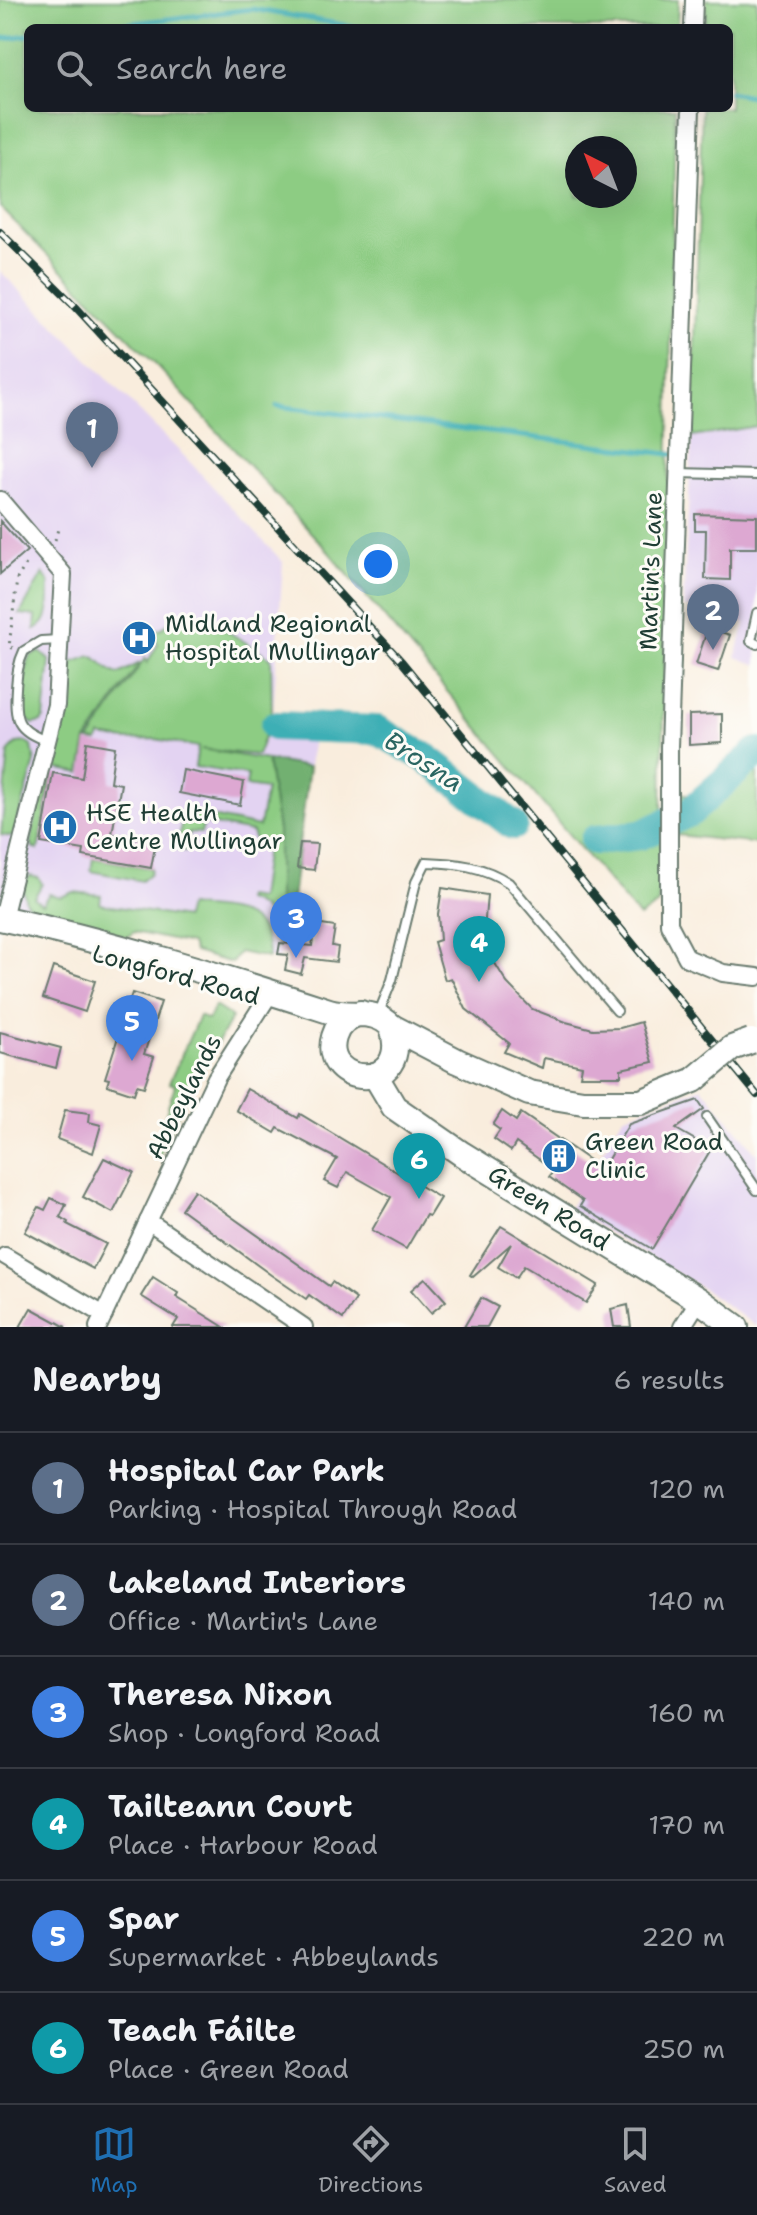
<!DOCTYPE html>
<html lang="en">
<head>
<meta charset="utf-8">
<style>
  :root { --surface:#171b24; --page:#242831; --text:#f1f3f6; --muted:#9ea1a6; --line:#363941; --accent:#1f6fb2 }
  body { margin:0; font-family:"Shantell Sans",sans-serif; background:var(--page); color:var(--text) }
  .compass { position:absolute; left:565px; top:136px; width:72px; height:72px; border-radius:50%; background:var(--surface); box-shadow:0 8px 32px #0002; rotate:318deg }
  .you { position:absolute; left:378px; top:564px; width:28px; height:28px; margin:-20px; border:6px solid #fff; border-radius:50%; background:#1a73e8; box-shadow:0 0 0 12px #1a73e833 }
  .badge { display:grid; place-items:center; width:52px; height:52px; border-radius:50%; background:var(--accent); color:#fff; font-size:26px; font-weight:700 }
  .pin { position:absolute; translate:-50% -66px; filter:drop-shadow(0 2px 4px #0008) }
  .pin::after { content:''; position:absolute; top:42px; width:28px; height:24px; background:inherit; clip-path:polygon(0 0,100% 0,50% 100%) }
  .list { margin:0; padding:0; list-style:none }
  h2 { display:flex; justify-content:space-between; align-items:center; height:104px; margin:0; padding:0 32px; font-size:34px }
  h2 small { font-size:26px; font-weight:400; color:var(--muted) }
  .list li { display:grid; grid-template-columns:52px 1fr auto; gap:24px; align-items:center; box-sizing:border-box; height:112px; padding:0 32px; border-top:2px solid var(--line) }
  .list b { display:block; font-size:30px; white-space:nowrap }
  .list p { margin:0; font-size:26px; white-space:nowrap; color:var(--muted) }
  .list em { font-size:26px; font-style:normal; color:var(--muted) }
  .icon { flex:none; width:44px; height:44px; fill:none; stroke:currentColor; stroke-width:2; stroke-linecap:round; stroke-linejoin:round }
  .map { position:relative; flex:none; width:757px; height:1327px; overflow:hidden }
  .search { position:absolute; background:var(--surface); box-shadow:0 8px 32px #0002; left:24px; right:24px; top:24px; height:88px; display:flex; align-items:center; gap:20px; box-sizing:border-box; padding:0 28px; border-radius:12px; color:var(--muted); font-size:30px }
  .sheet { height:776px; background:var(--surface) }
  nav { display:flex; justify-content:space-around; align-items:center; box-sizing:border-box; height:112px; border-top:2px solid var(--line); background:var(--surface); font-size:22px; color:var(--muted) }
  nav a { display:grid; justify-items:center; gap:4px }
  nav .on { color:var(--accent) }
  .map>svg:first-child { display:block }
</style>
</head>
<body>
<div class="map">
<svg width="757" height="1327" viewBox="0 0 757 1327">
  <rect width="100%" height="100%" fill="#fdfcf7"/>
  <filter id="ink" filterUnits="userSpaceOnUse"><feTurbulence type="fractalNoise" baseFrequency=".0125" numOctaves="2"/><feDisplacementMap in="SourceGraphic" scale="16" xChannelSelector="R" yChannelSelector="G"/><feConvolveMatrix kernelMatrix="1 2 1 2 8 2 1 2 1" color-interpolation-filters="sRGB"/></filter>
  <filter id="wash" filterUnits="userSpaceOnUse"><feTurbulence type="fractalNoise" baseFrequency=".006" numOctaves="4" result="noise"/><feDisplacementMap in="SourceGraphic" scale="32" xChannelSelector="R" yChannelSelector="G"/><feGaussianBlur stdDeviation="1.8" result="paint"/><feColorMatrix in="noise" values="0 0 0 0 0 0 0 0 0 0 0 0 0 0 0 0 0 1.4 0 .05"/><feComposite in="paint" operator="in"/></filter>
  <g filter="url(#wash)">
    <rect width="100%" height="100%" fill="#f9eddd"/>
    <!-- built -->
    <g fill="#e3d3f2">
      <polygon points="0,271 186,458 283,562 273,715 315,720 287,937 280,938 279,959 0,905"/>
      <polygon points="757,426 757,665 736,657 745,623 683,607 692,437"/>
      <polygon points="702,1087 757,1154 757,1327 707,1291 569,1209 623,1117"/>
    </g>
    <!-- green -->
    <g fill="#8dcc83" stroke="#56845c" stroke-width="2" fill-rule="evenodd">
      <path d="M 0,0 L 678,0 L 677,28 L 28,28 L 28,108 L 675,108 L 661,866 L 658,904 L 639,917 L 327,550 L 157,366 L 0,207 ZM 577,148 L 625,148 L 625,196 L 577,196 Z"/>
      <polygon points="706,0 757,0 757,426 692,437 702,108 729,108 729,28 705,28"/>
      <path d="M 43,573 L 49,582 C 48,598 53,623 35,629 L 36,616 L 20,614 Z"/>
      <path d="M 204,617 L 271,658 L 272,717 L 257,755 L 201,749 L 267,760 L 278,830 L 278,949 C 274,926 270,907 245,900 L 246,897 L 259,899 L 266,847 L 256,845 L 252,832 L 204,823 L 201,833 L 189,832 L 186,851 L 177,849 L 182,820 L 189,812 L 259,827 L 266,789 L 246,786 L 248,775 L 195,767 L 198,747 L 156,739 L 126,740 L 100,736 L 98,742 L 89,741 L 145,658 L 147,663 L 158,644 L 147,628 L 160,630 L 171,621 Z"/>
      <polygon points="40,652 50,661 44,718 41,722 33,724 21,715 27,661 31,655"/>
      <path d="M 91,656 C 102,660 107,672 119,674 L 140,663 L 87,740 L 81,773 L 48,767 L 68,664 Z"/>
      <polygon points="757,741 757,844 678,835 677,793 699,795"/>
      <polygon points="25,742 32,746 35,762 13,837 1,835 9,751 17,743"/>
      <polygon points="45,771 52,772 38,850 33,848 31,841"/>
      <polygon points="93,858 151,868 150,874 142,881 91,871"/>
      <path d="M 30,876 L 39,878 L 42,884 L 34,898 L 42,904 L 49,894 L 61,897 L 73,892 L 101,895 L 100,904 L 185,918 L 188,906 C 227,912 268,906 268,958 L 239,952 L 232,963 L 194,952 L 191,944 L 134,932 L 127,937 L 38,915 L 26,902 L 23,890 L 26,880 Z"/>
      <polygon points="215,1006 232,1017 180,1109 158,1159 152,1158 175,1085 169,1083 199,1016 208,1020"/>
    </g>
    <!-- forest -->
    <polygon fill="#72b071" stroke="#487652" stroke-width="2" points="267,760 309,767 287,937 280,938 278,949 278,830"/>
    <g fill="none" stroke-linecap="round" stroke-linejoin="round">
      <!-- stream -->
      <g stroke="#3eafb5" stroke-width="5">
        <polyline points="90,28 252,9 362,28"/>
        <polyline points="0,39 28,35"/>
        <polyline points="729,92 757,97"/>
        <polyline points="277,406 677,455"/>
      </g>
      <!-- river -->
      <g stroke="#3eafb5" stroke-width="30">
        <polyline points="275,726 377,730 426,758 513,825"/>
        <polyline points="595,840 641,835 690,812 757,752"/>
      </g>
    </g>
    <g id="blocks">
      <!-- building -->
      <g fill="#dda8d2">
        <polygon points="695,514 757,516 757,548 730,548 730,580 705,579 706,530 695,530"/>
        <polygon points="0,521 27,551 0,574"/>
        <polygon points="708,628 730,635 718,671 696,664"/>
        <polygon points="722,714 722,743 689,745 689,715"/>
        <polygon points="87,742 115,747 110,782 121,784 112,834 156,841 151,868 83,856 84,850 41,843 53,773 82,778"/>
        <polygon points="183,770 244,782 240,805 179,793"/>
        <polygon points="300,843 317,844 314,870 297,868"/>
        <polygon points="442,888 487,895 484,931 493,960 507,983 532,1009 566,1022 593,1029 620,1028 641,1022 653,1062 621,1069 621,1076 580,1076 582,1066 544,1058 542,1068 504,1052 509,1043 466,1009 451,978 445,980 434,942 440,940 438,914"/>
        <polygon points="315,924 335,927 332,946 338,947 336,962 305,958 301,974 285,970 288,955 278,954 280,943 312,946"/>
        <polygon points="53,967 95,981 85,1012 43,998"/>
        <polygon points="132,993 161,1002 144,1054 154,1057 144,1087 137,1085 134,1094 107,1085 109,1079 105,1078"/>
        <polygon points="0,1032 61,1048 56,1068 0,1053"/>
        <polygon points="247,1089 298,1118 300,1114 440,1198 429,1216 426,1215 406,1249 372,1230 391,1197 347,1172 338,1188 324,1181 337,1159 278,1128 275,1133 236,1110"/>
        <polygon points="698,1100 704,1109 676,1129 711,1149 652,1249 580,1206 583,1201 549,1177 554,1170 516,1143 511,1151 494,1139 500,1130 493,1125 502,1111 516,1121 521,1113 602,1169 629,1124"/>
        <polygon points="65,1110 90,1113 89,1122 101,1125 93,1153 57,1139"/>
        <polygon points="104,1158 134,1172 113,1213 83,1197"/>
        <polygon points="194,1190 329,1286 332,1282 356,1299 343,1319 309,1295 306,1299 271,1275 181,1209"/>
        <polygon points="51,1198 66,1205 60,1217 68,1222 67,1224 106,1244 93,1269 25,1232 39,1207 45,1210"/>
        <polygon points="501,1226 598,1285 586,1303 524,1266 516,1278 498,1267 511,1244 473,1277 470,1275"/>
        <polygon points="153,1277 178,1293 176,1297 224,1327 173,1327 178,1319 141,1296"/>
        <polygon points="425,1278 446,1301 431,1313 411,1290"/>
        <polygon points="481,1298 498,1307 487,1327 464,1327"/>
        <polygon points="628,1305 631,1327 614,1327 611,1309"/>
        <polygon points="31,1308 66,1327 20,1327"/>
      </g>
    </g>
  </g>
  <g filter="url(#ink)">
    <use href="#blocks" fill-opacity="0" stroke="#6b7b6f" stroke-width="2"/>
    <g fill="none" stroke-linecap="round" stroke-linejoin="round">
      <!-- lane casing -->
      <g stroke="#6b7b6f" stroke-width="12">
        <g id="lane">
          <polyline points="678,473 757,475"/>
          <polyline points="757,613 751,641 757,644"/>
          <path d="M 48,741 C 16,731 14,719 16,688 C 17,675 18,663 24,651 L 41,641 L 59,640"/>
          <path d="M 378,1015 L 392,980 L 416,882 L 426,862 C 456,863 484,866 509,883 L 617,1011"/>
          <polyline points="707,1117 757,1190"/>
        </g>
      </g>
      <!-- street casing -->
      <g stroke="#6b7b6f" stroke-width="20">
        <g id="street">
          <polyline points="693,28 694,0"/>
          <polyline points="691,108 669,747 669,924 687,958 723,973 757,977"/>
          <polyline points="0,500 63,574 56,705 3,918"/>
          <polyline points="148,1221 304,1327"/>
          <polyline points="5,1256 104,1315"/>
          <polyline points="98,1327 216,1078 267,998"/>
          <polyline points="682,1327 699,1300"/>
        </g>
      </g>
      <!-- secondary casing -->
      <g stroke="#6b7b6f" stroke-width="28">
        <g id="secondary">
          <path d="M 0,918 C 112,942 221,976 329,1011 C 352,1018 374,1007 392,1027 C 413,1095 319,1087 334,1037 C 338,1023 348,1016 361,1013"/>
          <polyline points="392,1027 457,1061 529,1093 583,1102 641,1102 694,1080"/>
          <polyline points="375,1075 394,1107 462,1154 699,1300 736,1327"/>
        </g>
      </g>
      <!-- path -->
      <g stroke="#6b7b6f" stroke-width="3" stroke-dasharray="2 6" stroke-linecap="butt">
        <polyline points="55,540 58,529"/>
        <polyline points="13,648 9,647 17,579 29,559"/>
      </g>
      <!-- lane -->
      <use href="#lane" stroke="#fff" stroke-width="8"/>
      <!-- street -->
      <use href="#street" stroke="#fff" stroke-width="16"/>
      <!-- secondary -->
      <use href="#secondary" stroke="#fff" stroke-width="24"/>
      <!-- rail casing -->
      <g stroke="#1f3d34" stroke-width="8">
        <polyline id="rail" points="0,232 73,304 402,662 757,1095"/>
      </g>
      <!-- rail -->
      <use href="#rail" stroke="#fdfcf7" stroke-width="5" stroke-dasharray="15" stroke-linecap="butt"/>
      <!-- secondary-bridge casing -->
      <g stroke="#6b7b6f" stroke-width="28" stroke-linecap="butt">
        <polyline id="secondary-bridge" points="694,1080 732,1048 751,1041"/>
      </g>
      <!-- secondary-bridge -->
      <use href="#secondary-bridge" stroke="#fff" stroke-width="24"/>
    </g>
  </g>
  <!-- icons -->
  <defs>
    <g id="hospital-disc" transform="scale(1.8)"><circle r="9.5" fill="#1f6fb2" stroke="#fdfcf7"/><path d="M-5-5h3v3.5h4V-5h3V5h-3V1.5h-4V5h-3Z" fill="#fff"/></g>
    <g id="building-disc" transform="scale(1.8)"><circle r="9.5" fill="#1f6fb2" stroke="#fdfcf7"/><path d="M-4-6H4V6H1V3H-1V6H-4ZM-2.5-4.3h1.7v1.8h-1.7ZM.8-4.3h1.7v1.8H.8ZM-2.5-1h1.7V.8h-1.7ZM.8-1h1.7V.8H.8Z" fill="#fff"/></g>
  </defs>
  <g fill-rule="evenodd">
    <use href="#hospital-disc" x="139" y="638"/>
    <use href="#hospital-disc" x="60" y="827"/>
    <use href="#building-disc" x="559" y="1156"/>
  </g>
  <g text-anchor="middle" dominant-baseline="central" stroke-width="6" stroke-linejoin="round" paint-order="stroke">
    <!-- street labels -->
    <g font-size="24" fill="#1f3d34" stroke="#fdfcf7">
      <text transform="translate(651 571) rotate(-88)">Martin's Lane</text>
      <text transform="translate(176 975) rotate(15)">Longford Road</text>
      <text transform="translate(184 1097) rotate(-63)">Abbeylands</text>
      <text transform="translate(549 1208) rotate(32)">Green Road</text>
    </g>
    <!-- poi labels -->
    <g font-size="24" fill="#1f3d34" stroke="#fdfcf7" text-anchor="start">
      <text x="165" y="624">Midland Regional<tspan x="165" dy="28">Hospital Mullingar</tspan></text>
      <text x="86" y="813">HSE Health<tspan x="86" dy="28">Centre Mullingar</tspan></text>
      <text x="585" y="1142">Green Road<tspan x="585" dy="28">Clinic</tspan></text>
    </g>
    <!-- water labels -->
    <g font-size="26" font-style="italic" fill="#2a6561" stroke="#fdfcf7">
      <text transform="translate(424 761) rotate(33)">Brosna</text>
    </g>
  </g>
</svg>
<svg class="compass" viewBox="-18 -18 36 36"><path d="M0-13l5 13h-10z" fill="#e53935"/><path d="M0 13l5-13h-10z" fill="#9ea1a6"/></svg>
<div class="you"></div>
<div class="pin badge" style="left:92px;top:468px;background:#5c6f8a">1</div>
<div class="pin badge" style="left:713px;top:650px;background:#5c6f8a">2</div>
<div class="pin badge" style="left:296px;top:958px;background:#3f7fe0">3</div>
<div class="pin badge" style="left:479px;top:982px;background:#0f9aa8">4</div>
<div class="pin badge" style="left:132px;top:1061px;background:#3f7fe0">5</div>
<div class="pin badge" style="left:419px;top:1199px;background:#0f9aa8">6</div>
<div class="search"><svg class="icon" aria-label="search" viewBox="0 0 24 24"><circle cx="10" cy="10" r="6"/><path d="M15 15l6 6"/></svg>Search here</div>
</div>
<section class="sheet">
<h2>Nearby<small>6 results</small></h2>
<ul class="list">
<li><span class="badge" style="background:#5c6f8a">1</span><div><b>Hospital Car Park</b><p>Parking · Hospital Through Road</p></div><em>120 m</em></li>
<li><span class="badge" style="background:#5c6f8a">2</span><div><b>Lakeland Interiors</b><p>Office · Martin's Lane</p></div><em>140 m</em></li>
<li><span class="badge" style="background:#3f7fe0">3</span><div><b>Theresa Nixon</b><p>Shop · Longford Road</p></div><em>160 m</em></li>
<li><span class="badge" style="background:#0f9aa8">4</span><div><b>Tailteann Court</b><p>Place · Harbour Road</p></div><em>170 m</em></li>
<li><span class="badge" style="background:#3f7fe0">5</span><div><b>Spar</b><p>Supermarket · Abbeylands</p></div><em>220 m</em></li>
<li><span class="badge" style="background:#0f9aa8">6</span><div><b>Teach Fáilte</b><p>Place · Green Road</p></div><em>250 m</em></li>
</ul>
</section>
<nav>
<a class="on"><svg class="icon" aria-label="map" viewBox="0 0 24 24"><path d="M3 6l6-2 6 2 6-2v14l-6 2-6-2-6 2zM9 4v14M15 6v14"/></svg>Map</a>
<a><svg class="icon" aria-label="directions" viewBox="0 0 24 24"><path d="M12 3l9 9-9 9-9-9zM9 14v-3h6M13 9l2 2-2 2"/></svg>Directions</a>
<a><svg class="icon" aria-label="saved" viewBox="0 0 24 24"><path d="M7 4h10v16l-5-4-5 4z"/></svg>Saved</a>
</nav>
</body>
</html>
